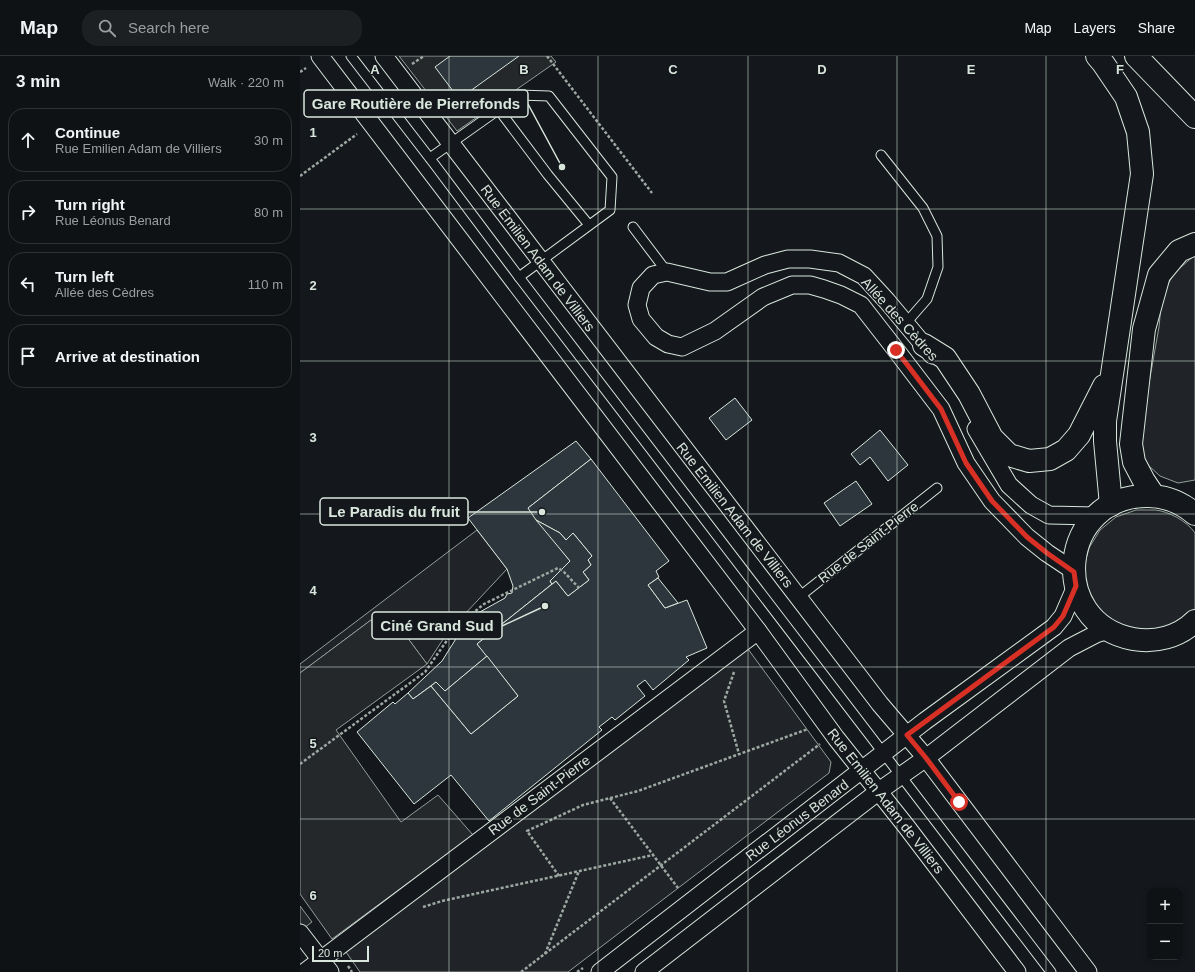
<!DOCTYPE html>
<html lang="en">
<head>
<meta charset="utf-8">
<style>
  :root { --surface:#0f1215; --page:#1d2022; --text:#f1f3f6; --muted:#9b9ea0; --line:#2f3234 }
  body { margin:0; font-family:Helvetica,sans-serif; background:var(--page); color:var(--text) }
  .controls { position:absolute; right:12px; bottom:12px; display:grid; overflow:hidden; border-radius:8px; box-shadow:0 2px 6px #0003 }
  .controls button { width:36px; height:36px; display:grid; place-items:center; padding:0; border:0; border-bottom:1px solid var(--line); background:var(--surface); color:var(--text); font:20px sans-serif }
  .scale { position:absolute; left:12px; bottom:10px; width:57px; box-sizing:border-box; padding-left:4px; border:2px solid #d8e6dc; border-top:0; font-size:11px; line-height:14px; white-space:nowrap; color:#d8e6dc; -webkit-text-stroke:3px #14181c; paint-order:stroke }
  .stop { position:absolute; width:12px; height:12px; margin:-9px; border:3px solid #d93025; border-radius:50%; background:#fff }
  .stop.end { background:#d93025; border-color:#fff; box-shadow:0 1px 4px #0008 }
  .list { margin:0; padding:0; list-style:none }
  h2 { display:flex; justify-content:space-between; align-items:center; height:52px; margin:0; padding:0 16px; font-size:17px }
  h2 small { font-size:13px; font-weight:400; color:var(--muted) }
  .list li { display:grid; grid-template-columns:26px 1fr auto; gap:12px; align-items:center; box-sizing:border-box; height:64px; margin:0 8px 8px; padding:0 8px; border:1px solid var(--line); border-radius:16px }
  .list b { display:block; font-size:15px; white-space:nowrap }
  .list p { margin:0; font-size:13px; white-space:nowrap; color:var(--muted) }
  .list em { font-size:13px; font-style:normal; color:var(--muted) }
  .icon { flex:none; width:22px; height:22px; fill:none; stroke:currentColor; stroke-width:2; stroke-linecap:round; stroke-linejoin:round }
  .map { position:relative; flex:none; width:895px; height:916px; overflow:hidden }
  header { display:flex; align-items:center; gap:24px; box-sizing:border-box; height:56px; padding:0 20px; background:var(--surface); border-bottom:1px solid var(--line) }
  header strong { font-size:19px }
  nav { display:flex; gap:22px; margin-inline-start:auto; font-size:14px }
  .search { width:280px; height:36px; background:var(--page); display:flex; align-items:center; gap:10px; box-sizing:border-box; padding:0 14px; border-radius:16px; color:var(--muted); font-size:15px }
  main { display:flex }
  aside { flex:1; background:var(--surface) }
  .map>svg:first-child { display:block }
</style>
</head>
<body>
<header>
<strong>Map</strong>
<div class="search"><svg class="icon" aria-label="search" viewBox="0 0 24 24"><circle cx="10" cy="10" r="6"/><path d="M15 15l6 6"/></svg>Search here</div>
<nav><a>Map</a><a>Layers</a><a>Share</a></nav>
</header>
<main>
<aside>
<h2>3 min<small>Walk · 220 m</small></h2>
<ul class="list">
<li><svg class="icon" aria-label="ahead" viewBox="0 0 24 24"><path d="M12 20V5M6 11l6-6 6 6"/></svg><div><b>Continue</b><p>Rue Emilien Adam de Villiers</p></div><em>30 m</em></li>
<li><svg class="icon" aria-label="right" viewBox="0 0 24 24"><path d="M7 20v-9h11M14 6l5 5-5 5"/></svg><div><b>Turn right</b><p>Rue Léonus Benard</p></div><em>80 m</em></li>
<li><svg class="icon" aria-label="left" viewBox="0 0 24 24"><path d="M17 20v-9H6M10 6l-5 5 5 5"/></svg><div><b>Turn left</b><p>Allée des Cèdres</p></div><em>110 m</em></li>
<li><svg class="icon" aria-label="arrive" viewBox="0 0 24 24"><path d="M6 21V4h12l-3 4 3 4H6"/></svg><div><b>Arrive at destination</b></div></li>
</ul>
</aside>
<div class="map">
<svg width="895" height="916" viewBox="0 0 895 916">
  <rect width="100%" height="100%" fill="#14181c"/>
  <!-- green -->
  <g fill="#202428" stroke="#939e99">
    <polygon points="895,199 895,424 878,427 860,420 848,409 841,395 840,378 859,271 862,240 874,217"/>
    <path d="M 836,454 C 842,454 848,454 855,454 C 868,455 887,465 895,477 L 895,554 L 886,564 L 848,578 L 810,565 L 795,550 L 787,532 L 784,511 L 789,492 L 800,474 L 816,461 Z"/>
    <polygon points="177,474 207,513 163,560 151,571 127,608 95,565 81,575 71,564 0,617 0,608"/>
    <polygon points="448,593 531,706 529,717 268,916 60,916 46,896"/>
  </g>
  <!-- parking -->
  <g fill="#24282b" stroke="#939e99">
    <polygon points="99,0 251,0 256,6 157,75"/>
    <polygon points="71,564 81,575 95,565 127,608 36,674 101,766 138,739 173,779 32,883 0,838 0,617"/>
    <polygon points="0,850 12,866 0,875"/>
  </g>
  <!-- building -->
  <g fill="#2c363c" stroke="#d8e6dc">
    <polygon points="150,0 219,0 159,43 135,11"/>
    <polygon points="435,342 452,364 426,384 409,362"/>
    <polygon points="580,374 608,409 588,425 570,401 560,409 551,398"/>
    <polygon points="276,385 291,403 228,452 270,505 250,525 252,528 177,588 187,600 145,635 136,626 113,643 108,637 142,605 169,562 205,542 207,538 212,537 213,530 207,513 168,462"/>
    <polygon points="291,403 369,505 356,515 359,521 348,529 365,552 387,544 407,592 386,601 389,604 353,634 345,624 337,630 345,640 315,664 312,661 299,671 302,674 189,765 151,719 114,748 57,676 93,646 95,648 108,637 113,643 131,630 171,678 218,640 177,588 256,525 268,540 289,524 283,516 291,509 288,504 292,500 273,477 266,484 260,477 236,464 228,452"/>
    <polygon points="556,425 572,448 540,470 524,447"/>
    <polygon points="236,464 260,477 266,484 273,477 292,500 288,504 291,509 283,516 289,524 268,540 256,525 252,528 250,525 270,505"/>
    <polygon points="358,522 378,547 365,552 348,529"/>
    <polygon points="187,600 218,640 171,678 131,630 136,626 145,635"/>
  </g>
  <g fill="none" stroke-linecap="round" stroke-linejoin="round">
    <!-- service casing -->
    <g stroke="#d8e6dc" stroke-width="11">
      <g id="service">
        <polyline points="51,0 135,109 219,221 751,916"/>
        <polyline points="199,54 248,119 289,169"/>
        <polyline points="581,99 623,152 637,180 638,211 627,243 606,267"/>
        <polyline points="130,102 219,39 249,40 312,121 310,154 219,221"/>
        <polyline points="333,171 367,216"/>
        <polyline points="499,541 637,432"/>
      </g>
    </g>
    <!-- minor casing -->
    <g stroke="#d8e6dc" stroke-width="19">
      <g id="minor">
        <polyline points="20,0 458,575 536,682 606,770 717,916"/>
        <polyline points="84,0 580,648 626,702 788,916"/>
        <polyline points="632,299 587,245 564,220 539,207 510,203 488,203 465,209 427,226 410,226 367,216 353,219 341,232 337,249 341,263 356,281 368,288 382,291 415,275 463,241 492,229 510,229 524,233 541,239 561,249 596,294 641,353 666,407 692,445 727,481 747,497 774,515"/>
        <polyline points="676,373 709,429 731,449 749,459 795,460"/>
        <polyline points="0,877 30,916"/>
        <polyline points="5,916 458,575"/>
        <polyline points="300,916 625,665 754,571 763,560 776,530"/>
        <polyline points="344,916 579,735 626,702 769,592 796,578 809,574"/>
      </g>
    </g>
    <!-- secondary casing -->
    <g stroke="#d8e6dc" stroke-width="24">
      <path id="secondary" d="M 895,458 C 882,447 865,440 848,440 C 759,439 746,566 833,583 C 855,587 879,581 895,565"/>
    </g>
    <!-- trunk casing -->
    <g stroke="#d8e6dc" stroke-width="24">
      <g id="trunk">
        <polyline points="797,0 803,7 826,41 838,76 842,118 805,365 805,385 811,449"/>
        <polyline points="836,0 895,61"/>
        <polyline points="624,289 645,302 669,338 692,382 709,399 729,405 750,403 766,394 779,379 804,330"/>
        <polyline points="854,440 844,425 834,406 831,388 844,273 859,219 879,195 895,188"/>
      </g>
    </g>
    <!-- path -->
    <g stroke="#9da8a2" stroke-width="2.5" stroke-dasharray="3 2" stroke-linecap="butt">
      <polyline points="247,0 352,137"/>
      <polyline points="112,8 124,0"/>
      <polyline points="0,16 6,12"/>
      <polyline points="0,120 57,78"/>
      <polyline points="434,616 424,645 439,698"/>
      <polyline points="0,708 125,616 157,570 184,548 258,512 264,516 279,532"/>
      <polyline points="310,742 378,832"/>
      <polyline points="259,820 227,775 283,749 338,735 508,673"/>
      <polyline points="123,851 142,845 353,799"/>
      <polyline points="245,898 279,815"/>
      <polyline points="48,910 52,916"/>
      <polyline points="221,916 520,688"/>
      <polyline points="277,916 283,912"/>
    </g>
    <!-- service -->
    <use href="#service" stroke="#14181c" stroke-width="9"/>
    <!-- minor -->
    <use href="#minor" stroke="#14181c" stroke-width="17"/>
    <!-- secondary -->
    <use href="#secondary" stroke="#14181c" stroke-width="22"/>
    <!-- trunk -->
    <use href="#trunk" stroke="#14181c" stroke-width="22"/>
  </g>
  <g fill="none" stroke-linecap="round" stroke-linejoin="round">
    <!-- route -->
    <polyline stroke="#d93025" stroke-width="5" points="596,294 641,353 666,407 692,445 727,481 747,497 774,516 776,530 763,560 754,571 607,679 626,702 659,746"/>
  </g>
  <!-- grid -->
  <path fill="none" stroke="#d8e6dc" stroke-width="1" stroke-opacity="0.55" d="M 149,0 L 149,916M 298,0 L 298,916M 448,0 L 448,916M 597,0 L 597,916M 746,0 L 746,916M 0,153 L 895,153M 0,305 L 895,305M 0,458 L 895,458M 0,611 L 895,611M 0,763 L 895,763"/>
  <g text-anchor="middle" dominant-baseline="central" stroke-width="3" stroke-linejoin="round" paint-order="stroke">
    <!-- street labels -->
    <g font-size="14" fill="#d8e6dc" stroke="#14181c">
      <text transform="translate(238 202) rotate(53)">Rue Emilien Adam de Villiers</text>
      <text transform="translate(600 263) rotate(48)">Allée des Cèdres</text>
      <text transform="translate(435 459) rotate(52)">Rue Emilien Adam de Villiers</text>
      <text transform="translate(568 486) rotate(-38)">Rue de Saint-Pierre</text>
      <text transform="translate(239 739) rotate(-37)">Rue de Saint-Pierre</text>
      <text transform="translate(586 745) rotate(52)">Rue Emilien Adam de Villiers</text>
      <text transform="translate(497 764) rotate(-37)">Rue Léonus Benard</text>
    </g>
  </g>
  <g font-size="13" text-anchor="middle" font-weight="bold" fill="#d8e6dc" stroke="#14181c" stroke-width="3" stroke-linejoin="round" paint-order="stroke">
    <text x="75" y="18">A</text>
    <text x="224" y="18">B</text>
    <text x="373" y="18">C</text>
    <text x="522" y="18">D</text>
    <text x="671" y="18">E</text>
    <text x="820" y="18">F</text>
    <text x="13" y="81">1</text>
    <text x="13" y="234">2</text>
    <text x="13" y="386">3</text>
    <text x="13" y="539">4</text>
    <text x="13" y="692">5</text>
    <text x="13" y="844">6</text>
  </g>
  <!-- callouts -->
  <path fill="none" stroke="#d8e6dc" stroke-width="1.5" d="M262 111L228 48M242 456L168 456M245 550L202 570"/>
  <g fill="#d8e6dc" stroke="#14181c" stroke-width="1.5">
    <circle cx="262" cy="111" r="4"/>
    <circle cx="242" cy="456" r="4"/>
    <circle cx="245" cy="550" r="4"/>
  </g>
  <g fill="#14181c" stroke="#d8e6dc" stroke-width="1.5">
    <rect x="4" y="34" width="224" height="27" rx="4"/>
    <rect x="20" y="442" width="148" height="27" rx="4"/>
    <rect x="72" y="556" width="130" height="27" rx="4"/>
  </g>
  <g font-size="15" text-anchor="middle" font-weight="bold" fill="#d8e6dc">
    <text x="116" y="53">Gare Routière de Pierrefonds</text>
    <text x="94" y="461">Le Paradis du fruit</text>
    <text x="137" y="575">Ciné Grand Sud</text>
  </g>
</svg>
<div class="controls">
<button>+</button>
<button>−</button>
</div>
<div class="scale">20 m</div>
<div class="stop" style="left:659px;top:746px"></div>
<div class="stop end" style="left:596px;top:294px"></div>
</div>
</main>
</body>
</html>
